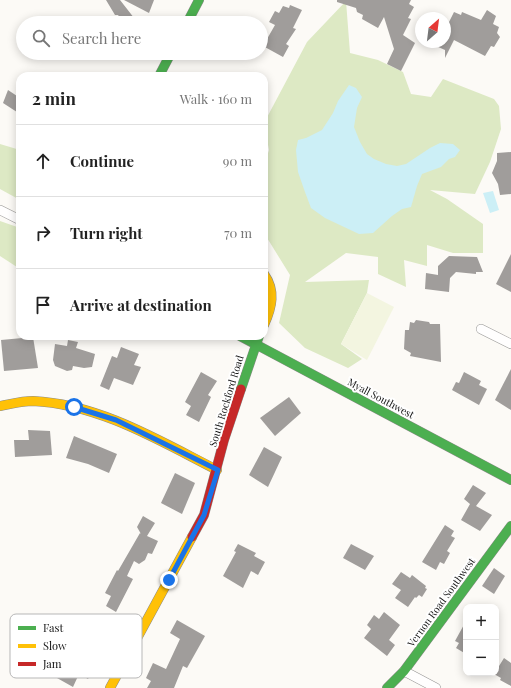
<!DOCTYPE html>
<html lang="en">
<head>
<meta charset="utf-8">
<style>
  :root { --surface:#fff; --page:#f2f2f2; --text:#222; --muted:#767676; --line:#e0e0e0 }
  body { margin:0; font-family:"Playfair Display",serif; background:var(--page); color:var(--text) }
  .controls { position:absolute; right:12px; bottom:12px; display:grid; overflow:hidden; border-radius:8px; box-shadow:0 2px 10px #0003 }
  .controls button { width:36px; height:36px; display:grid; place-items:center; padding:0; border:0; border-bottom:1px solid var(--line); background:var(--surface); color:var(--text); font:20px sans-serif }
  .compass { position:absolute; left:415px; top:12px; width:36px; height:36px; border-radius:50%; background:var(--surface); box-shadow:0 2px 10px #0003; rotate:28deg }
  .stop { position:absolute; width:12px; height:12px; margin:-9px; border:3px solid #1a73e8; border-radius:50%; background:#fff }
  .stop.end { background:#1a73e8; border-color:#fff; box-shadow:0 1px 4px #0008 }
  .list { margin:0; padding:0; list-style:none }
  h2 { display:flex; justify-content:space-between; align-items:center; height:52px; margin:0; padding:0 16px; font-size:17px }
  h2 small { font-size:13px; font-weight:400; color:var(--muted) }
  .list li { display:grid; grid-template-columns:26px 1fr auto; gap:12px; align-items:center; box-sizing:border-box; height:72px; padding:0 16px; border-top:1px solid var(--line) }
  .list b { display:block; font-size:15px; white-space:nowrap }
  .list em { font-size:13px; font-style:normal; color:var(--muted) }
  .icon { flex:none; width:22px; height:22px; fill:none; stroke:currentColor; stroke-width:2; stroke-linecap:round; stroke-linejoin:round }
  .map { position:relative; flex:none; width:511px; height:688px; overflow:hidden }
  .search { position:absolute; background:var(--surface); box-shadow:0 2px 10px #0003; left:16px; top:16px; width:252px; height:44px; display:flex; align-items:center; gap:10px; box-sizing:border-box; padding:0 14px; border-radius:22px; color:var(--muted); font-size:15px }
  .panel { position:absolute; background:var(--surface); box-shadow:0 2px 10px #0003; left:16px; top:72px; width:252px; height:268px; border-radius:12px }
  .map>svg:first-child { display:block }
</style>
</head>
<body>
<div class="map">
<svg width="511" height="688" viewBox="0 0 511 688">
  <rect width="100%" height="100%" fill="#fcfaf6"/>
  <!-- forest -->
  <g fill="#dde9c4">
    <polygon points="346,1 350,53 378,60 403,72 411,94 431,97 443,79 494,99 499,106 501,129 490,162 475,194 430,190 447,199 483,224 483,253 453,253 427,245 427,266 404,260 406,287 378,274 378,257 346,253 305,282 369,280 367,293 341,344 362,359 348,368 305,348 279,323 290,275 264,233 264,166 269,150 264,123 307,42"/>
    <polygon points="0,144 20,150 20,200 0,189"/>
    <polygon points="0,221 20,228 20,269 0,256"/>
  </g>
  <!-- pitch -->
  <polygon fill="#f3f5e0" points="367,293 394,307 367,360 341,344"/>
  <!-- water -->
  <g fill="#cceff6">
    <polygon points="349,85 356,88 362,97 357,108 354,127 360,142 367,154 374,159 386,164 397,166 406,164 430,148 440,143 453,144 460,150 455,157 449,159 441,167 422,174 417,186 411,207 402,209 392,216 373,233 359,234 325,218 311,208 305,192 298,172 296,150 298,140 306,138 322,130 333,113 338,101"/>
    <polygon points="493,191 499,210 490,213 483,193"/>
  </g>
  <!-- building -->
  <g fill="#a09d9b">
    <polygon points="106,0 120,0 138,23 124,23 118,15 115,15"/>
    <polygon points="124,0 154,0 149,13"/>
    <polygon points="337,0 411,0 409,4 414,7 408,18 411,19 403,35 415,43 401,71 387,64 394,49 384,17 378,28 362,19 363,15 357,12 356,8 337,2"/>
    <polygon points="290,5 302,10 293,28 296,29 286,44 289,46 283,57 263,46 275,25 269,22 275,11 279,13 283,6 289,8"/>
    <polygon points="487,10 496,16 493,24 499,27 497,33 500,37 494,47 491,46 485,56 454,40 445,58 445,50 427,42 445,42 445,23 448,24 454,12 461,15 462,12 481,20"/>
    <polygon points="8,90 20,98 20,114 3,103"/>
    <polygon points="511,152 511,194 500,195 498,184 492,173 497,161 497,153"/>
    <polygon points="511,254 511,292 496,284"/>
    <polygon points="449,256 477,257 483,272 476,272 476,274 456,272 450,278 449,292 425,289 426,273 438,275 438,266"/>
    <polygon points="416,320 429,322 430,324 440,324 441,362 410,356 411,353 404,349 405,330 409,330 410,322 414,323"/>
    <polygon points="33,337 38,368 4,371 1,340"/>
    <polygon points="68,340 78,342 76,348 95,354 92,367 84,368 73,366 72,370 67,371 55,366 53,360 55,344 67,346"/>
    <polygon points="121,347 139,354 134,365 141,367 133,385 114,378 109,390 100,386 112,356 117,358"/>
    <polygon points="511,369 511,410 495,400"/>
    <polygon points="201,372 217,381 208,395 211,397 199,422 186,415 191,406 185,402"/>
    <polygon points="464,372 481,381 479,385 487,389 479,405 452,390 456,382 459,383"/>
    <polygon points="289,397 301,413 275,436 260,418"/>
    <polygon points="28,430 50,431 52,455 15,457 14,440 29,440"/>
    <polygon points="74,436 117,454 109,473 88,464 66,458"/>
    <polygon points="264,447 282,457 268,487 249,475"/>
    <polygon points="175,473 195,483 182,514 161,503"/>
    <polygon points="473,485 486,493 476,506 492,515 480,531 461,520 470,504 464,499"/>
    <polygon points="143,516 155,523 147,536 158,541 152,554 148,553 145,560 139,564 134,561 127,576 133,579 116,612 106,606 111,596 105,593 117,570 118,571 140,533 141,534 137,527"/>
    <polygon points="445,525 454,531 451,536 455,538 447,551 450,553 444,564 440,562 436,570 422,562"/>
    <polygon points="238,544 256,553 254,556 265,562 258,575 251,571 243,588 223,576 236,552 234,551"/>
    <polygon points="351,544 374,556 365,570 343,558"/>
    <polygon points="494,568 505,576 494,594 482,586"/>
    <polygon points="401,572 410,578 412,575 426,586 425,588 427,589 422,597 419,595 416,598 415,597 408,607 395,598 401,590 392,584"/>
    <polygon points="384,612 400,625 389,640 395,645 387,656 364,638 371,629 367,625 374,615 379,619"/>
    <polygon points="88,620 105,627 107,636 92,665 95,666 88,679 79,674 73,687 57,678 61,667 58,665 63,655 66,657 70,652 71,653"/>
    <polygon points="177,620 205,636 187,668 183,666 174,688 147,688 151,681 146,678 153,663 166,669 180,639 170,633"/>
    <polygon points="466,621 466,654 456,648 459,643 455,641"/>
    <polygon points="504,658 511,663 511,686 500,680 501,678 494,674 496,673 496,671"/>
  </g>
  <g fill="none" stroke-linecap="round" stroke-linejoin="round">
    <!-- street casing -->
    <g stroke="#969594" stroke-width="10">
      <g id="street">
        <polyline points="0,210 20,220"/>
        <polyline points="481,329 511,344"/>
        <polyline points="404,671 436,688"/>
      </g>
    </g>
    <!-- fast casing -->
    <g stroke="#8d8c8a" stroke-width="10">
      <g id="fast">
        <polyline points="187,23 199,0"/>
        <polyline points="159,76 171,53"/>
        <polyline points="240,336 511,480"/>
        <polyline points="241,389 259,336"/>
        <polyline points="387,688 404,671 511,526"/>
      </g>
    </g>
    <!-- slow casing -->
    <g stroke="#8d8c8a" stroke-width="10">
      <g id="slow">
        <path d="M 264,274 C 276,291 272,307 264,325"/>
        <path d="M 0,406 C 11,404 22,401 33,401 C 99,404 160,441 217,470"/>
        <polyline points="110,688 192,537"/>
      </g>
    </g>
    <!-- jam casing -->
    <g stroke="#8d8c8a" stroke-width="10">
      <polyline id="jam" points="192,537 204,515 224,440 241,389"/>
    </g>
    <!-- street -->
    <use href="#street" stroke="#fffefe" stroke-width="9"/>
    <!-- fast -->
    <use href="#fast" stroke="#4caf50" stroke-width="9"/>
    <!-- slow -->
    <use href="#slow" stroke="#ffc107" stroke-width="9"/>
    <!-- jam -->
    <use href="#jam" stroke="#c62828" stroke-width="9"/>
  </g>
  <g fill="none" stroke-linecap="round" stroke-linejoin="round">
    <!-- route -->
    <polyline stroke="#1a73e8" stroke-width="5" points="74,407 116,420 218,470 204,515 169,580"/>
  </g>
  <g text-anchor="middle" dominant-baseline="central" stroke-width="4" stroke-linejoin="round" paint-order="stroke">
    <!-- street labels -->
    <g font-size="10" fill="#101010" stroke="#fff">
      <text transform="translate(381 398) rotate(28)">Myall Southwest</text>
      <text transform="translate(226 401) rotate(-73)">South Rockford Road</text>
      <text transform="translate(441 602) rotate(-54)">Vernon Road Southwest</text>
    </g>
  </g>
  <!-- legend -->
  <rect x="10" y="614" width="132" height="64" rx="6" fill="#fff" stroke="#b7b7b7" stroke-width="1"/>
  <rect x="18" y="626" width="18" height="4" fill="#4caf50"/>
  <rect x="18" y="644" width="18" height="4" fill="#ffc107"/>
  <rect x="18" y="662" width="18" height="4" fill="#c62828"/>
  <g font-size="11" fill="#101010">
    <text x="43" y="632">Fast</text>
    <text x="43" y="650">Slow</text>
    <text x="43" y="668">Jam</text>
  </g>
</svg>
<div class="controls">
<button>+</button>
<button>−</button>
</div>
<svg class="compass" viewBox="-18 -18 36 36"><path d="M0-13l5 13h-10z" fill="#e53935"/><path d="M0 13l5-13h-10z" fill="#767676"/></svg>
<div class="stop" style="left:74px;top:407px"></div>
<div class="stop end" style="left:169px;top:580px"></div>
<div class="search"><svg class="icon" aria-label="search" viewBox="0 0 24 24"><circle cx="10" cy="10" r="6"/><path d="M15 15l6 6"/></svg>Search here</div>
<section class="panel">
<h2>2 min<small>Walk · 160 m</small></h2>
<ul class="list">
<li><svg class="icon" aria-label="ahead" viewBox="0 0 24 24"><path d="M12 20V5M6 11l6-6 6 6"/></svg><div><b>Continue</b></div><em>90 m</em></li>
<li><svg class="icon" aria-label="right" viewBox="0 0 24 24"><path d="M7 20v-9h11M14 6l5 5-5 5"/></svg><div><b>Turn right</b></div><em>70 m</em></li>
<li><svg class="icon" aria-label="arrive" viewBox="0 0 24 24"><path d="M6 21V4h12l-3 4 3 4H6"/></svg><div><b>Arrive at destination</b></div></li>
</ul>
</section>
</div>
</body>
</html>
